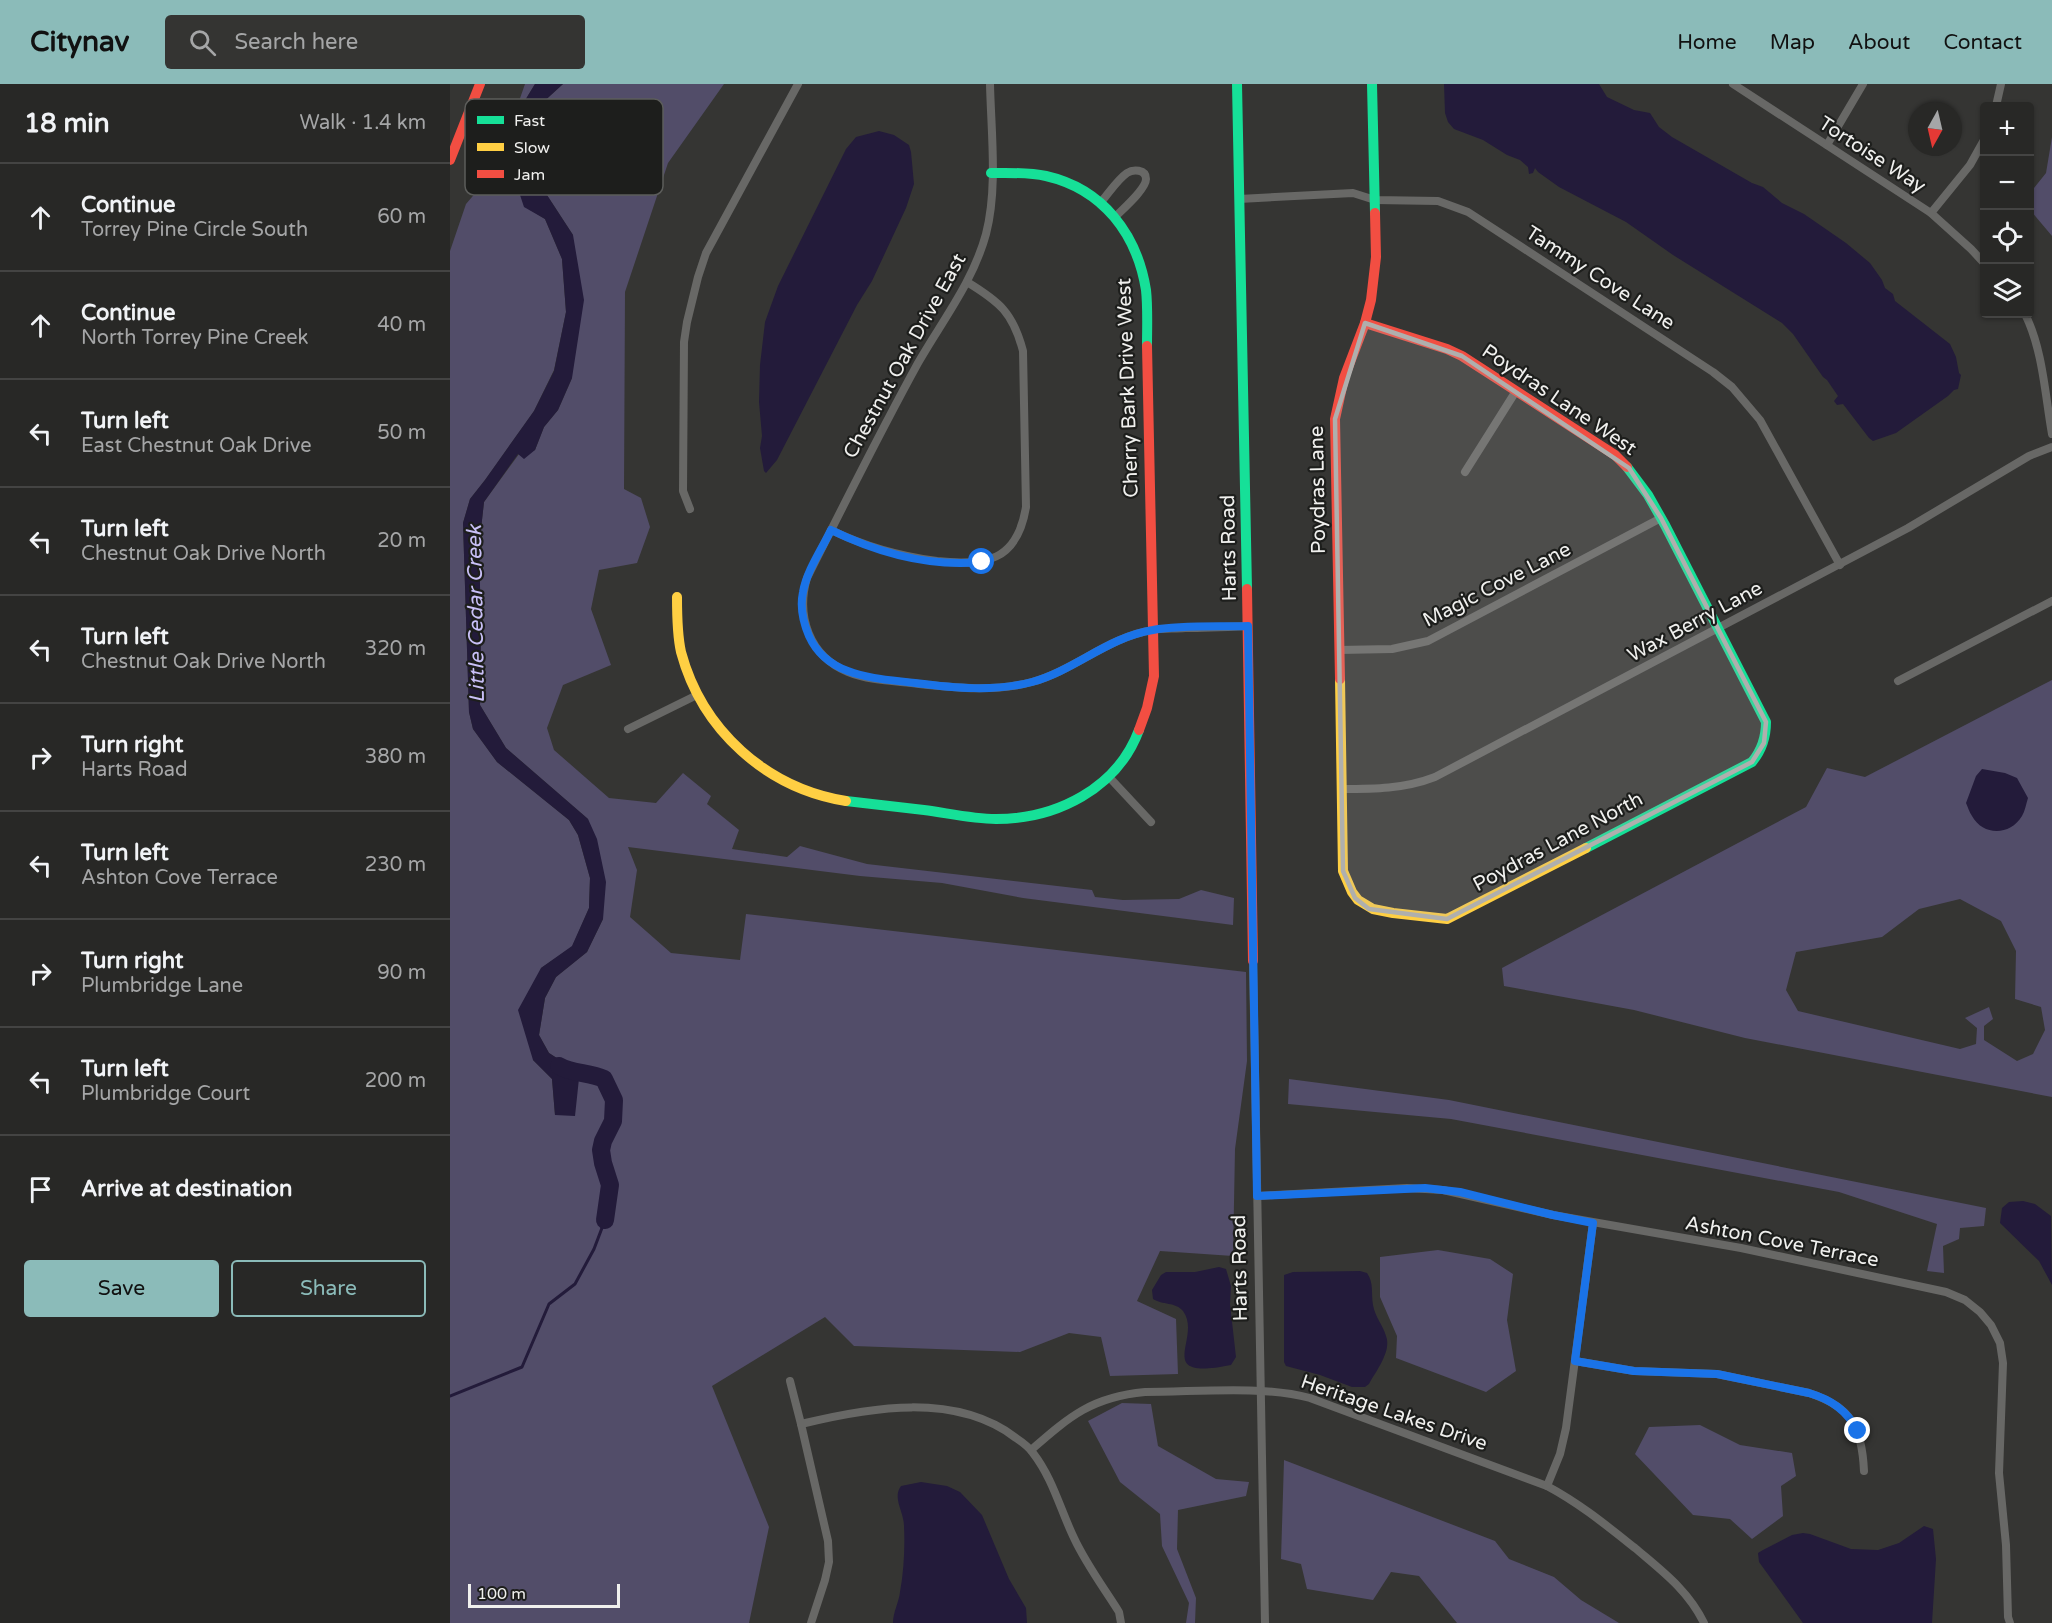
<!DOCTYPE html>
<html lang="en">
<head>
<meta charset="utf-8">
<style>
  :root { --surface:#282826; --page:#343432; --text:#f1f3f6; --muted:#a5a6a7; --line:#444443; --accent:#8bbbb9 }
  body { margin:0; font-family:"Varela Round",sans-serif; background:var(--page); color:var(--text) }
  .controls { position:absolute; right:18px; top:18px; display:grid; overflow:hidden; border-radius:6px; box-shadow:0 2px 4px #0004 }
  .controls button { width:54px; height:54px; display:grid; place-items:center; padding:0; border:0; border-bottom:2px solid var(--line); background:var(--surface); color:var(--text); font:30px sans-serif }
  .compass { position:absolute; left:1458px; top:18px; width:54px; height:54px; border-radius:50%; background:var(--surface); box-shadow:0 2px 4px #0004; rotate:188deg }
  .scale { position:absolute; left:18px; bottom:15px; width:152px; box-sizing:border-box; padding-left:6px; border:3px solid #f0f0ee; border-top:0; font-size:16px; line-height:21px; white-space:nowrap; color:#f0f0ee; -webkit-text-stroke:4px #1d1e1c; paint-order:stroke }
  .stop { position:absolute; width:18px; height:18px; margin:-14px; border:4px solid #1a73e8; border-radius:50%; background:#fff }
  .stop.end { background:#1a73e8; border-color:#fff; box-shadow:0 2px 6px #0008 }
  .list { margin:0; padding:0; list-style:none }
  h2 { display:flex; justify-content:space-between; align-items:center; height:78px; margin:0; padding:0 24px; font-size:26px }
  h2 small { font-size:20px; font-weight:400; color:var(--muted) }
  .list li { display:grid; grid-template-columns:39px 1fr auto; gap:18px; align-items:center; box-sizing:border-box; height:108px; padding:0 24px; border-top:2px solid var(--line) }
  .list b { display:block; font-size:22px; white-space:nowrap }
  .list p { margin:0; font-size:20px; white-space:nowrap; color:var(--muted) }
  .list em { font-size:20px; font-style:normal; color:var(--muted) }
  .actions { display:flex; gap:12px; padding:18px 24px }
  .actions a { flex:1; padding:14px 0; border:2px solid var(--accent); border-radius:6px; text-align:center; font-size:21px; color:var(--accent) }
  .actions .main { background:var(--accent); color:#111 }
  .icon { flex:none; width:33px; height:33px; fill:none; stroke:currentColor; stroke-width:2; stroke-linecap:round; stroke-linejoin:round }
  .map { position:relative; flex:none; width:1602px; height:1539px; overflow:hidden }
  header { display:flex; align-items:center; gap:36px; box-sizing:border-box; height:84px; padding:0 30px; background:var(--accent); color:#111 }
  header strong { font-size:28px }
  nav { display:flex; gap:33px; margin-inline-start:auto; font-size:21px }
  .search { width:420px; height:54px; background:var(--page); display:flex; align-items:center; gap:15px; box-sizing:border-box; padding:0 21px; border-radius:6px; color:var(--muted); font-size:22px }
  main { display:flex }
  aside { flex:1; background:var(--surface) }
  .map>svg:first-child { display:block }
</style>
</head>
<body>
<header>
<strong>Citynav</strong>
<div class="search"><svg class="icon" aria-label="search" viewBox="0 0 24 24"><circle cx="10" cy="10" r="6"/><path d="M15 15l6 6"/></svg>Search here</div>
<nav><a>Home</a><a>Map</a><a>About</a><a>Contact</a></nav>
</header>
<main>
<aside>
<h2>18 min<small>Walk · 1.4 km</small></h2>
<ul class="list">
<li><svg class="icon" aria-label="ahead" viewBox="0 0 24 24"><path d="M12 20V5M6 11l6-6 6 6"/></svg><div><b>Continue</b><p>Torrey Pine Circle South</p></div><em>60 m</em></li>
<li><svg class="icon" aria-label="ahead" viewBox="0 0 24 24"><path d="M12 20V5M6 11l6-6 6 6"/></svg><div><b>Continue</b><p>North Torrey Pine Creek</p></div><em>40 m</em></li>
<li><svg class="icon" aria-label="left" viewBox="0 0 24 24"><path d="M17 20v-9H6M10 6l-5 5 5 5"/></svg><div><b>Turn left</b><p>East Chestnut Oak Drive</p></div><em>50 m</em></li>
<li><svg class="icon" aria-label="left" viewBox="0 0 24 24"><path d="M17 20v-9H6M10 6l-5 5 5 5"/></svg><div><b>Turn left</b><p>Chestnut Oak Drive North</p></div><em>20 m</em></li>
<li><svg class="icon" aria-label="left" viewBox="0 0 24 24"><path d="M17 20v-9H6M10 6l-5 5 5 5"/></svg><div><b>Turn left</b><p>Chestnut Oak Drive North</p></div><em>320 m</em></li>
<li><svg class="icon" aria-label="right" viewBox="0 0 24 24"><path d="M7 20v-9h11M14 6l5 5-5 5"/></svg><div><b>Turn right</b><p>Harts Road</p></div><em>380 m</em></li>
<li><svg class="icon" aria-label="left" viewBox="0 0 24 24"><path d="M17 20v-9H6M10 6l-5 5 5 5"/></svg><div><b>Turn left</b><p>Ashton Cove Terrace</p></div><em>230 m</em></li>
<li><svg class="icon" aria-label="right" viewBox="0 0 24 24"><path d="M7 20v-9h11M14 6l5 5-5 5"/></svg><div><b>Turn right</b><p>Plumbridge Lane</p></div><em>90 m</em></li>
<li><svg class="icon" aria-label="left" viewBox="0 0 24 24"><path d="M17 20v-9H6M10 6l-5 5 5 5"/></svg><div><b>Turn left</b><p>Plumbridge Court</p></div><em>200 m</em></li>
<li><svg class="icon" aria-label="arrive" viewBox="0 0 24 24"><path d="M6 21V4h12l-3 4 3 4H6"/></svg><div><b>Arrive at destination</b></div></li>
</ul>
<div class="actions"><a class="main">Save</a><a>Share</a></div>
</aside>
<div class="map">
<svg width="1602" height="1539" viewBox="0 0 1602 1539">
  <rect width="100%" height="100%" fill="#353533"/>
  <!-- green -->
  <g fill="#524d69" fill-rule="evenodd">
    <polygon points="75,0 85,0 71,23 74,122 95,135 112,175 116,228 104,286 84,327 35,396 20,415 13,439 19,628 23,645 47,678 119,736 128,751 140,794 139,824 122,863 91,884 83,976 102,995 105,1031 130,986 116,980 99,969 89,951 95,914 106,893 137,868 153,835 138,735 56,664 30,621 31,542 29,463 34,418 69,370 85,366 94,343 108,326 122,294 123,151 80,85 76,55 90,21 113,0 274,0 218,79 175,208 174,405 191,414 200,443 187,479 149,486 141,525 161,581 113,601 97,644 104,666 159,714 206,719 233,689 261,712 257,720 289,746 282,765 337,773 350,762 417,780 642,806 645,813 673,816 729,815 751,806 784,814 783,841 573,814 492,799 410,792 178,763 187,786 180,833 221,869 290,876 296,830 796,888 797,977 785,1065 783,1172 710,1167 687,1217 726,1235 728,1290 660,1292 651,1253 619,1249 570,1268 404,1262 375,1233 262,1302 319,1443 299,1539 0,1539 0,167 16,120 45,86"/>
    <polygon points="1602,53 1602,152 1580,126 1580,109 1596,89"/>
    <path d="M 1602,596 L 1602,1013 L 1295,954 L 1184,926 L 1054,902 L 1052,884 L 1356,723 L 1377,684 L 1415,693 ZM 1510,815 L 1551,837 L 1566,867 L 1565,915 L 1591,923 L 1595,946 L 1583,970 L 1567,977 L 1534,956 L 1534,942 L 1543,935 L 1539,923 L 1515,934 L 1527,944 L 1526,960 L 1510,965 L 1348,927 L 1336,906 L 1346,868 L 1432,853 L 1469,825 Z"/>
    <polygon points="839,995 999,1016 1536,1124 1534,1142 1510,1144 1509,1155 1493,1162 1494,1189 1477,1187 1487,1140 1389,1108 1001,1035 838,1020"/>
    <polygon points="988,1166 1040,1175 1063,1190 1057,1236 1066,1287 1036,1308 946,1274 947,1252 930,1213 930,1173"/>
    <polygon points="672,1319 701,1320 708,1362 766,1395 799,1398 796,1412 728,1426 727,1465 746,1514 745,1539 736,1539 739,1519 712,1462 710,1430 670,1398 638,1337"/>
    <polygon points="1250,1341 1290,1361 1342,1369 1346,1392 1331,1402 1333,1432 1302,1455 1280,1435 1243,1431 1185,1370 1199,1343"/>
    <polygon points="834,1376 1045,1457 1059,1475 1104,1493 1131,1516 1169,1539 1007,1539 969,1492 941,1488 923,1516 857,1505 851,1480 831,1475"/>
  </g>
  <!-- water -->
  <g fill="#231b3a">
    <polygon points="85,0 113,0 90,21 76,55 80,85 123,151 134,216 122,294 108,326 94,343 85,366 74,375 68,370 34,418 29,463 31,542 30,621 56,664 138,735 147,755 156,798 153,835 137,868 106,893 95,914 89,951 99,969 116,980 130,985 125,1032 105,1031 102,995 83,976 68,926 91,884 122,862 139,824 140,794 128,751 119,736 47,678 23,645 19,628 13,439 20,415 35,396 84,327 104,287 116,228 112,175 95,135 74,123 58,75 71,23"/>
    <polygon points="994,0 1149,0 1157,13 1184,26 1200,29 1209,43 1222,53 1302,99 1313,103 1332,119 1354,130 1396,159 1420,179 1432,196 1435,204 1443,210 1445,217 1500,260 1506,273 1509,289 1511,291 1508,305 1504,306 1498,312 1446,349 1423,357 1419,354 1393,320 1387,321 1384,317 1388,312 1377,296 1373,293 1343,250 1332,239 1223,171 1176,138 1109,103 1088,88 1085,84 1083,89 1079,90 1078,83 1070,76 1057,71 1033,56 1004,45 998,38 995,29"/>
    <polygon points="429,47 444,51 459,61 461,68 464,100 456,124 422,197 407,221 327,376 316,389 314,387 310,364 312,352 309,318 310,281 315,238 328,202 396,65 406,53"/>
    <path d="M 1532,685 L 1555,689 L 1567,694 L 1578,714 C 1576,720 1575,727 1572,732 C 1560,752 1533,752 1522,732 C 1519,728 1518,723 1516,719 L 1526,692 Z"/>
    <polygon points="1573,1117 1585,1120 1601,1132 1602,1201 1589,1177 1550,1139 1552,1124 1559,1118"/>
    <path d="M 769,1183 L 776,1185 L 781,1202 L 780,1220 L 786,1273 L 781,1281 C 701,1297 753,1254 733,1227 C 726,1218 712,1221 703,1215 L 702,1206 L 711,1191 L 716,1188 L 745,1188 Z"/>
    <path d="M 910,1187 L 917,1189 C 924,1199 921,1209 923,1221 C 925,1233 933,1241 936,1252 C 942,1267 926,1287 919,1300 L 915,1303 L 902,1303 L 870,1291 L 836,1282 L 834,1278 L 834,1191 L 843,1188 Z"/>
    <path d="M 471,1398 L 497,1402 L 510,1408 L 532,1431 L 559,1495 L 576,1524 L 577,1539 L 443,1539 C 443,1528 449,1518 450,1508 C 454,1486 455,1463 454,1442 C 454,1428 442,1414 451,1402 Z"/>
    <polygon points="1474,1442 1483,1445 1486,1475 1482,1539 1353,1539 1309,1478 1308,1469 1313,1466 1342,1451 1353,1449 1360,1450 1401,1465 1428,1466 1449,1459"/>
  </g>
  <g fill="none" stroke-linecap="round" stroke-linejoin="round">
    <!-- stream -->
    <polyline stroke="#231b3a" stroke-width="3" points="0,1312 72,1283 99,1220 125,1200 144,1165 155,1136"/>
    <!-- river -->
    <path stroke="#231b3a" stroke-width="18" d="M 109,982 C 123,990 139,988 154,995 L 164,1016 L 163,1037 L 153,1057 L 151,1066 L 153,1079 L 160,1101 L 155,1136"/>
    <!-- street -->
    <g stroke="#686866" stroke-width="8">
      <path d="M 540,0 C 541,47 548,104 536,150 C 523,198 492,237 468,279 C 429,350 393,422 357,494 C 346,532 359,572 398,588 C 420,597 446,597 469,600 C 507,604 546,608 582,598 C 625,586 658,553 703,546 C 713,544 724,545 735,544 C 756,544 777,543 798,542"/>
      <polyline points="1283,0 1481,129 1521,165 1534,179"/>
      <polyline points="1546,22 1551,0"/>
      <polyline points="1377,61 1413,0"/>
      <polyline points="789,115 903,109 925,116 988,117 1018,128 1263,288 1282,303 1310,336 1390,481"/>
      <path d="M 651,118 C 659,109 667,96 677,89 C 683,85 696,85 696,95 C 696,105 673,125 666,132"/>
      <polyline points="1481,129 1520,81 1534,56"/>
      <path d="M 1575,230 C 1593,266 1595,311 1602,350"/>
      <polyline points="1015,388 1066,307"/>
      <polyline points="240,425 233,407 234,258 237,238 248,193 256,169 348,0"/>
      <path d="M 381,446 C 416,463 449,472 487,477 C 535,482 567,478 576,423 L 573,267 C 563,229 550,218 517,198"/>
      <polyline points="889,566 942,565 978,557 1211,434"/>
      <polyline points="1448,597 1602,517"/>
      <polyline points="178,645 247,611"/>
      <polyline points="659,693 701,738"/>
      <path d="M 891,705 C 924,705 954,705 985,693 L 1458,444 L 1579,372 L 1602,363"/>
      <polyline points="803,877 815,1539"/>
      <polyline points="807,1112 957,1104 993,1106 1103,1131 1291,1164 1496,1208 1515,1216 1530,1228 1541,1241 1550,1259 1553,1279 1549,1389 1556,1461 1558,1533 1560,1539"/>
      <path d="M 1125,1277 L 1184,1287 L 1267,1290 L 1359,1309 C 1402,1323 1412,1344 1414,1387"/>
      <polyline points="340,1297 351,1340"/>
      <path d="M 581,1366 C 620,1332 642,1313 695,1308 C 747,1308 810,1301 860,1314 L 1097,1402 C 1129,1419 1156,1441 1185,1464 C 1212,1487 1238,1506 1254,1539"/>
      <polyline points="1097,1402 1110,1370 1116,1344 1143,1139"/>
      <path d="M 361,1539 L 375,1496 L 379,1478 L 378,1457 L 351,1340 C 420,1323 506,1308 566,1354 C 572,1358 579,1363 583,1369 C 603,1395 610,1425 624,1454 C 636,1480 654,1504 669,1528 L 671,1539"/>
    </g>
    <!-- fast -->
    <g stroke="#16e098" stroke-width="10">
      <polyline points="787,0 797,505"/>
      <polyline points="922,0 925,129"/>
      <path d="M 541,89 C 559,89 578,88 596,92 C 653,105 687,150 696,206 C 698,224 697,244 697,262"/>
      <path d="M 396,717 C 422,720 448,723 474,726 C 497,729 522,735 546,735 C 606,735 667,705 689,646"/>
      <path d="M 1136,764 L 1302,678 C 1312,666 1316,654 1316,638 L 1215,441 L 1198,411 L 1177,383"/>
    </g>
    <!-- slow -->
    <g stroke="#ffcf43" stroke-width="10">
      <path d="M 227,513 C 227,531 227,550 231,568 C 252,646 316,704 396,717"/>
      <polyline points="890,595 893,787 902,808 908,816 923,825 943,829 997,835 1136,764"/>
    </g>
    <!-- jam -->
    <g stroke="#f24e42" stroke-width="10">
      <polyline points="0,76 30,0"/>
      <polyline points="915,239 997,265 1012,272 1165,371 1177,383"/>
      <polyline points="797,505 803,877"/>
      <polyline points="890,595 885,335 894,294 915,239 921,216 926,173 925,129"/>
      <polyline points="689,646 697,624 704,592 697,262"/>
    </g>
  </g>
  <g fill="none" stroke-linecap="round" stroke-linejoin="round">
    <!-- route -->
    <path stroke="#1a73e8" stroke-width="8" d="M 532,478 C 480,483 428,469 381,446 C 372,465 357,486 353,508 C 350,522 353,538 359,552 C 378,594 426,594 465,599 C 504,604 544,608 582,598 C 625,586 658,553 703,546 C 731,541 769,543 798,542 L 807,1112 L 975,1104 L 1010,1108 L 1103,1131 L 1143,1139 L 1125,1277 L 1184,1287 L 1267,1290 L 1359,1309 C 1382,1316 1396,1326 1408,1347"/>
  </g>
  <!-- marked area -->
  <path fill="#afafad" fill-opacity="0.2" stroke="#afafad" stroke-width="4.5" stroke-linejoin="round" d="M 915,239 L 1012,272 L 1179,384 L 1211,434 L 1316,638 L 1314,659 L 1302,678 L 997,835 L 919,825 L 905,814 L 893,787 L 885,335 Z"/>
  <g text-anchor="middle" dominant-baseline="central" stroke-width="4.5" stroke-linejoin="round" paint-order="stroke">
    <!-- street labels -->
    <g font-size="20" fill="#f0f0ee" stroke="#1d1e1c">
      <text transform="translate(1422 71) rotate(33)">Tortoise Way</text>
      <text transform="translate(1150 194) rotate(33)">Tammy Cove Lane</text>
      <text transform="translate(455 272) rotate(-61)">Chestnut Oak Drive East</text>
      <text transform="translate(678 304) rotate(-92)">Cherry Bark Drive West</text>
      <text transform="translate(1109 316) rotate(34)">Poydras Lane West</text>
      <text transform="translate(868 406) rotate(-91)">Poydras Lane</text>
      <text transform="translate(779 464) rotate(-91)">Harts Road</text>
      <text transform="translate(1047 501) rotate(-27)">Magic Cove Lane</text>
      <text transform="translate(1245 538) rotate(-28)">Wax Berry Lane</text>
      <text transform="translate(1108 758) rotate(-28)">Poydras Lane North</text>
      <text transform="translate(1332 1158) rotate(11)">Ashton Cove Terrace</text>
      <text transform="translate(790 1184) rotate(-91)">Harts Road</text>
      <text transform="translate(944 1329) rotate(19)">Heritage Lakes Drive</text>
    </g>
    <!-- water labels -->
    <g font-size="21" font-style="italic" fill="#c9c0f7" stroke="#1d1e1c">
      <text transform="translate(26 530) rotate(-91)">Little Cedar Creek</text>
    </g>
  </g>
  <!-- legend -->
  <rect x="15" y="15" width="198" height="96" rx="9" fill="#1d1e1c" stroke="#5c5d5b" stroke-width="1.5"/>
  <rect x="27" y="32" width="27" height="8" fill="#16e098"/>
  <rect x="27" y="59" width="27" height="8" fill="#ffcf43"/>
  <rect x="27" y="86" width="27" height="8" fill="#f24e42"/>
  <g font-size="16" fill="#f0f0ee">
    <text x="64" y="42">Fast</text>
    <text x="64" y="69">Slow</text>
    <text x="64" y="96">Jam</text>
  </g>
</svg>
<div class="controls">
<button>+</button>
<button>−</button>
<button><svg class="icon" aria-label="locate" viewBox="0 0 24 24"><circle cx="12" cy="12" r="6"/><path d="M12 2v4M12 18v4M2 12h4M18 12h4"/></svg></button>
<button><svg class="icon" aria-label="layers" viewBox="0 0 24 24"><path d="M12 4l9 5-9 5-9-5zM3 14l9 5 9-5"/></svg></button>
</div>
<svg class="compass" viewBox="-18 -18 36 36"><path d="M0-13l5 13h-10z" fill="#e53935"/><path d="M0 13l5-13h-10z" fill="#a5a6a7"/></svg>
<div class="scale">100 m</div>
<div class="stop" style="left:532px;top:478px"></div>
<div class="stop end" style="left:1408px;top:1347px"></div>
</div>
</main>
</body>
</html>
